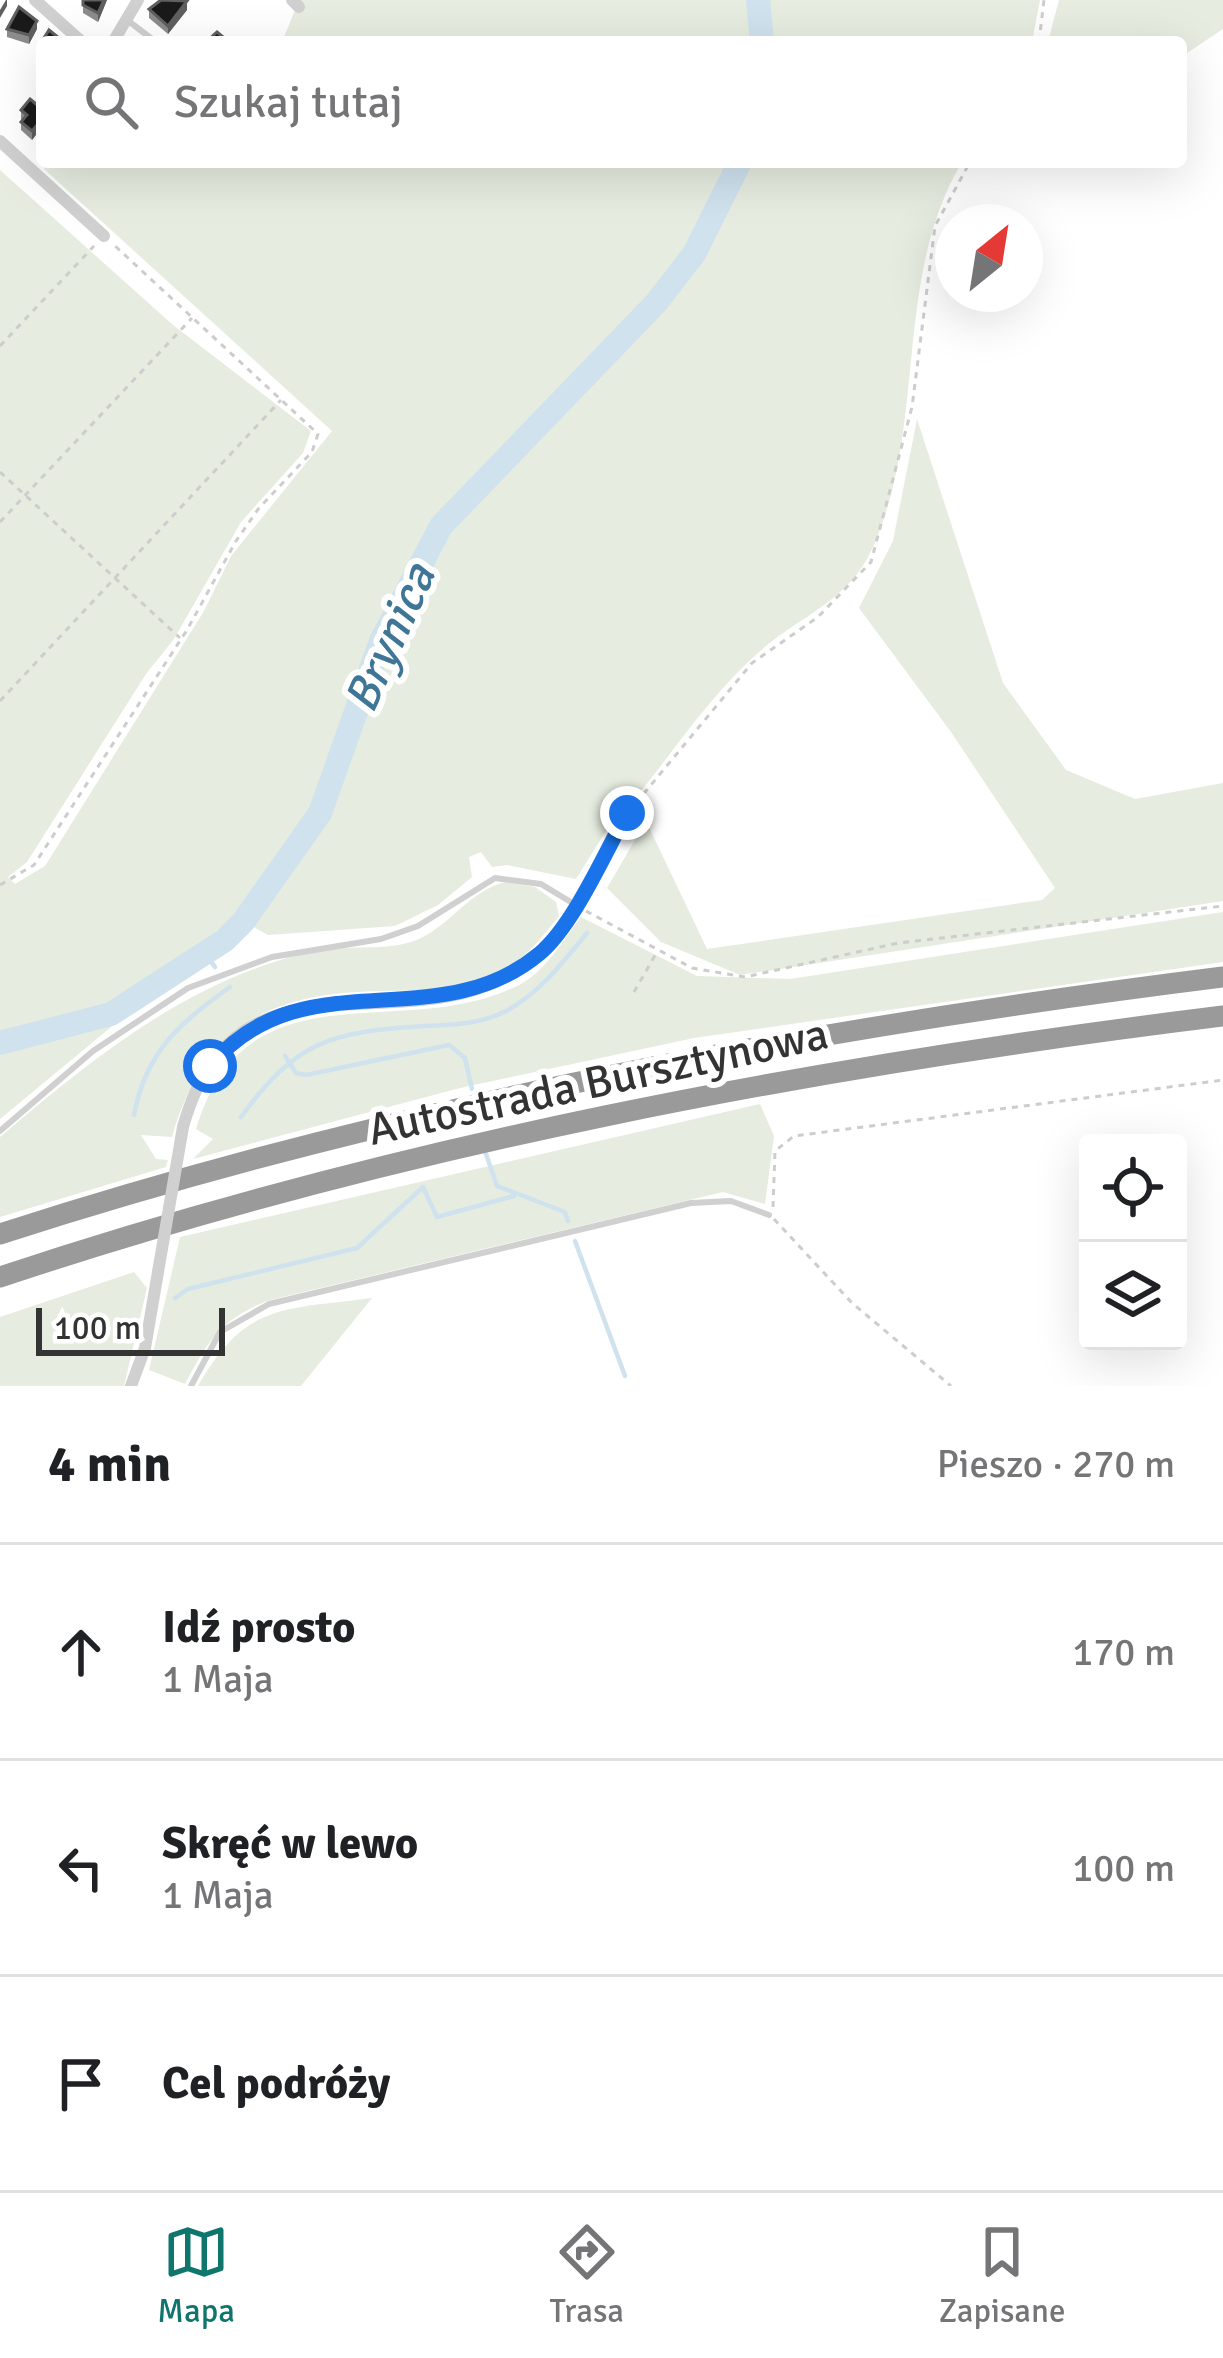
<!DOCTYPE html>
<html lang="pl">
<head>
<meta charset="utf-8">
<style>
  :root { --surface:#fff; --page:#f2f2f2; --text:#202124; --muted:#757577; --line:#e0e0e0; --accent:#0f766e }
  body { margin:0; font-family:Signika,sans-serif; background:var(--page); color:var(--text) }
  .controls { position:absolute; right:36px; bottom:36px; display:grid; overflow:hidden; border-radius:12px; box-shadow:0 12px 48px #0002 }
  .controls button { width:108px; height:108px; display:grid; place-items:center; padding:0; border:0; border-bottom:3px solid var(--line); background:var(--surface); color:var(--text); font:60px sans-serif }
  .compass { position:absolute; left:935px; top:204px; width:108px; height:108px; border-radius:50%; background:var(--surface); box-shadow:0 12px 48px #0002; rotate:30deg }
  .scale { position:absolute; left:36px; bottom:30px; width:189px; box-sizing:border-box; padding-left:12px; border:6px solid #333; border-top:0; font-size:33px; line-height:42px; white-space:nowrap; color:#333; -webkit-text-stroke:9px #fff; paint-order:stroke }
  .stop { position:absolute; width:36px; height:36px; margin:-27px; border:9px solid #1a73e8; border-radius:50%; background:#fff }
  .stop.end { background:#1a73e8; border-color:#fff; box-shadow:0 3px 12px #0008 }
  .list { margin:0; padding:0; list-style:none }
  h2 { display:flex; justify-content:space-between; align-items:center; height:156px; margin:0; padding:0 48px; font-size:51px }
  h2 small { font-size:39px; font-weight:400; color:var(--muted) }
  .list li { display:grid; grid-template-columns:78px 1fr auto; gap:36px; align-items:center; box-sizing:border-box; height:216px; padding:0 48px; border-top:3px solid var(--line) }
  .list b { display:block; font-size:45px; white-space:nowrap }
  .list p { margin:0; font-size:39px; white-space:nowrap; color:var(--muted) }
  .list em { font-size:39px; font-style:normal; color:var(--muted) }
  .icon { flex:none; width:66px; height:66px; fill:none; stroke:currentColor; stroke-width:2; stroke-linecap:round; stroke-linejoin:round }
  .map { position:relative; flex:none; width:1223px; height:1386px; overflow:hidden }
  .search { position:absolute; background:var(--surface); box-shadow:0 12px 48px #0002; left:36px; right:36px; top:36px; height:132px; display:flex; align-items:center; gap:30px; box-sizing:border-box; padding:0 42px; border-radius:12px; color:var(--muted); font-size:45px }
  .sheet { height:804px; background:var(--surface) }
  nav { display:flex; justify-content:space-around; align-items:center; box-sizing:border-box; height:168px; border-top:3px solid var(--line); background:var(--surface); font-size:33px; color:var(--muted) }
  nav a { display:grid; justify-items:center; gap:6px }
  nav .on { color:var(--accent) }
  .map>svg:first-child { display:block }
</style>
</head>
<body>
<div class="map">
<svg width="1223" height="1386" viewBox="0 0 1223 1386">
  <rect width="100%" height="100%" fill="#fff"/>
  <!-- green -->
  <g fill="#e6ecdf">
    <polygon points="299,0 1040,0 1032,42 282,42"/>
    <polygon points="1059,0 1223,0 1223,29 1181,57 1181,42 1048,42"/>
    <path d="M 47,162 L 962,162 C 892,279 928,426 872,549 C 849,601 798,617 759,652 C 710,695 671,755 630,805 L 619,810 L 576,879 L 507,865 L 492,867 L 481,852 L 469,857 L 472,877 L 438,905 L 395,926 L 268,935 L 236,917 L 110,1009 L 0,1037 L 0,170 L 173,325 L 311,431 L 303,453 L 241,522 L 174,639 L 146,674 L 27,862 L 8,877 L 15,884 L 45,866 L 204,611 L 231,556 L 332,431 L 44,169 Z"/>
    <polygon points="917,419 1003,683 1066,770 1135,799 1223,783 1223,901 740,975 661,942 607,888 646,821 707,949 1042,900 1055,888 951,732 859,608 893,541"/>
    <path d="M 506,882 L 535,887 L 556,902 L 559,916 C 540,940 520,965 491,978 C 456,992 416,990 380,991 C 269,993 204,1026 172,1137 L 141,1135 L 156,1159 L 168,1160 L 166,1167 L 0,1217 L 0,1137 C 94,1057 190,979 314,951 C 346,944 382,952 414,941 C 448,929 469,890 506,882 Z"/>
    <path d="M 1223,912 L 1223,962 L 694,1038 L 460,1088 L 193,1159 L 213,1139 L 196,1129 C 248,959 400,1045 519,985 C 545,972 564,939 581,917 L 697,976 L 790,979 Z"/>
    <polygon points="122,1018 0,1119 0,1049"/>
    <path d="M 760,1104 L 774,1136 L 765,1204 L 723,1192 L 270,1300 C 223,1317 208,1340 185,1384 L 149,1370 L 180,1237 Z"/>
    <polygon points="134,1272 147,1288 124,1386 0,1386 0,1317"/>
    <path d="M 372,1298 L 301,1386 L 198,1386 C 246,1302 283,1310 372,1298 Z"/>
  </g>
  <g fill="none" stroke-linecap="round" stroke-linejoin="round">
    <!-- stream -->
    <g stroke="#cfe2ee" stroke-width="4.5">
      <polyline points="204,953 215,967"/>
      <polyline points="285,1056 296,1073 306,1075 449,1045 465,1058 472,1089"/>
      <path d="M 134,1115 C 146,1051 180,1023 230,987"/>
      <path d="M 241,1117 C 297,1040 331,1032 424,1026 C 452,1025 481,1024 506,1011 C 540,993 563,962 587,933"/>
      <polyline points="486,1154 497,1186 565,1212 568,1221"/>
      <polyline points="575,1241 625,1376"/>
      <polyline points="175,1298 188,1289 357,1248 423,1187 437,1217 514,1196"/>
    </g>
    <!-- river -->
    <g stroke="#cfe2ee" stroke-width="24">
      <polyline points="758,0 762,42"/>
      <polyline points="0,1043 111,1014 225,940 243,922 320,813 381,641 441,526 656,303 694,254 740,162"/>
    </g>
    <!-- path -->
    <g stroke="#cdcdcd" stroke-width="3" stroke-dasharray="6 6" stroke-linecap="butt">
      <polyline points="1039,42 1044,0"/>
      <polyline points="0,346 94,246"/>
      <polyline points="0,472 180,638"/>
      <polyline points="0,522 192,318"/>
      <polyline points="0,701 281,400"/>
      <polyline points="636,803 752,663 818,617 871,562 912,407 935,226 970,162"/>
      <polyline points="0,885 34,865 187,630 236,541 259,508 312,452 318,434 114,245"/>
      <polyline points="586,911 692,968 745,977 898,943 1223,906"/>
      <polyline points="634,992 657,952"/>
      <polyline points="773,1207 775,1151 794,1136 1223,1080"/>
      <polyline points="774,1219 852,1303 951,1386"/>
    </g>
    <!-- lane -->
    <g stroke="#d0d0d0" stroke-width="6">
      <polyline points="127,20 156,42"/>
      <polyline points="0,1131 93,1051 188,988 272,957 381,939 418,926 495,878 541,884 574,904"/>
      <polyline points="191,1386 220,1332 269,1304 691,1203 731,1201 769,1215"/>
    </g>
    <!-- street -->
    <g stroke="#d0d0d0" stroke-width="12">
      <polyline points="35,0 82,42"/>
      <polyline points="292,0 299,7"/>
      <polyline points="113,42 138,0"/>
      <polyline points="0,141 104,236"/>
      <path d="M 183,1127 C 235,941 393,1042 511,974 C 567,942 597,868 627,813"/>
      <polyline points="131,1386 145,1348 158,1272"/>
    </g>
    <!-- highway -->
    <g stroke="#9a9a9a" stroke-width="21">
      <path d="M 0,1234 C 400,1105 807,1029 1223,977"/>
      <path d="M 0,1277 C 397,1145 808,1067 1223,1016"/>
    </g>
    <!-- street-bridge -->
    <polyline stroke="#d0d0d0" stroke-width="12" points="158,1272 183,1127"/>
  </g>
  <!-- wall -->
  <g fill="#8c8c8c">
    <polygon points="83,0 107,0 98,22 83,13"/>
    <polygon points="149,9 187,10 168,34 149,18"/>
    <polygon points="7,29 37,29 29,44 7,37"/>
    <polygon points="42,109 42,127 32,140 21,130 21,110"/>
  </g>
  <!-- shaded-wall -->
  <g fill="#5f5f5f">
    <polygon points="6,0 7,0 7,6 0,18 0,10"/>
    <polygon points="104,0 107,0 98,22 98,13"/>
    <polygon points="187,1 187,10 168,34 168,26"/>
    <polygon points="37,21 37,29 29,44 29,35"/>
    <polygon points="42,119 42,127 32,140 32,131"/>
  </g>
  <!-- building -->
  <g fill="#1a1a1a" stroke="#5f5f5f" stroke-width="3">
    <polygon points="83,0 104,0 98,13 83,5"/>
    <polygon points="161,0 187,1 168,26 149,9"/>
    <polygon points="19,7 37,21 29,35 7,29"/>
    <polygon points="49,30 64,42 42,42 42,47 39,46"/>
    <polygon points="217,32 229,42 206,42"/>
    <polygon points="30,99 42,109 42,119 32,131 21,122 27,115 21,110"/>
  </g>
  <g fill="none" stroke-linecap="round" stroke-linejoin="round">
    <!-- route -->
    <path stroke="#1a73e8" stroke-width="15" d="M 210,1066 C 302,956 437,1039 539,954 C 573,926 605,853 627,813"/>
  </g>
  <g text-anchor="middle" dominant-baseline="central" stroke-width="12" stroke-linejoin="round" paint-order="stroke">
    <!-- street labels -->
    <g font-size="45" fill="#333" stroke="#fff">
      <text transform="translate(598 1082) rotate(-12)">Autostrada Bursztynowa</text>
    </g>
    <!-- water labels -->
    <g font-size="48" font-style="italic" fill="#3f7597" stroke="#fff">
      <text transform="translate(390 638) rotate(-66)">Brynica</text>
    </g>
  </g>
</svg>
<div class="controls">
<button><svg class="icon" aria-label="locate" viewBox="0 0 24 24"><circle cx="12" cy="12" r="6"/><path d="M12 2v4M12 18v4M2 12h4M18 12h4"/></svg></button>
<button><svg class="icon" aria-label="layers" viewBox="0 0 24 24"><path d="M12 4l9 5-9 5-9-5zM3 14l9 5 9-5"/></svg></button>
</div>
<svg class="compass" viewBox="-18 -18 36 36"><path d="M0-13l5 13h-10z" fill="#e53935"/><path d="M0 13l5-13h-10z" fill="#757577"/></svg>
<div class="scale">100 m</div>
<div class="stop" style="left:210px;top:1066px"></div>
<div class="stop end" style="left:627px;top:813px"></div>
<div class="search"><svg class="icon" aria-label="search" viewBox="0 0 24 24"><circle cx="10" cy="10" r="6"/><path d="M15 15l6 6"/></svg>Szukaj tutaj</div>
</div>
<section class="sheet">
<h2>4 min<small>Pieszo · 270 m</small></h2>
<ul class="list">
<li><svg class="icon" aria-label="ahead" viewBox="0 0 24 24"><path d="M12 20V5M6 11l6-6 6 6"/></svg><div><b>Idź prosto</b><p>1 Maja</p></div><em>170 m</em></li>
<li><svg class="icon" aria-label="left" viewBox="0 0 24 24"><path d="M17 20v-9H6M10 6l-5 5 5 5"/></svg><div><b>Skręć w lewo</b><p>1 Maja</p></div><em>100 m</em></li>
<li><svg class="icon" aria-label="arrive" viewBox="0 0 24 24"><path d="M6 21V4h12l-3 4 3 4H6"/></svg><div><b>Cel podróży</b></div></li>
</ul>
</section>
<nav>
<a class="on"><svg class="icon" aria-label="map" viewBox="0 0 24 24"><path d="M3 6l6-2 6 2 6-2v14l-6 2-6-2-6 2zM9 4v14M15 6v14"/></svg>Mapa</a>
<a><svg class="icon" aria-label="directions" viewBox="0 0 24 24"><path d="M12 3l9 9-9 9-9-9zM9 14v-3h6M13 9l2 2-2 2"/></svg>Trasa</a>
<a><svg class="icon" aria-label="saved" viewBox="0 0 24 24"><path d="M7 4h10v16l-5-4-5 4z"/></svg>Zapisane</a>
</nav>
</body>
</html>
